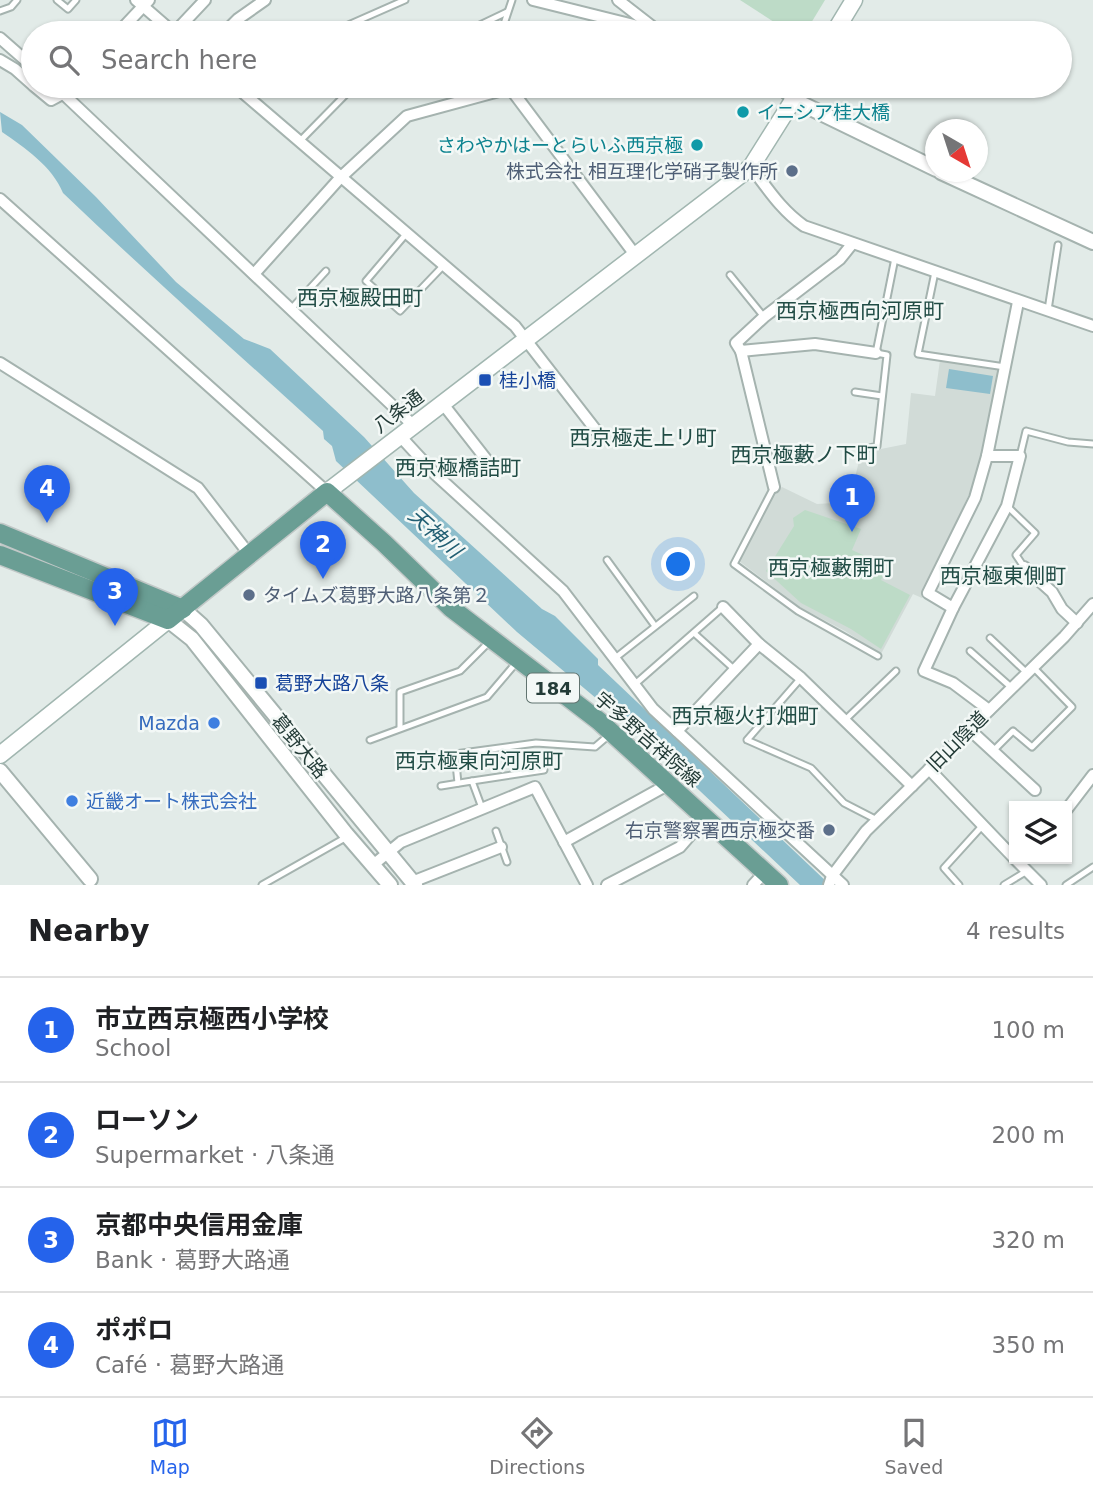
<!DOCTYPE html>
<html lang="en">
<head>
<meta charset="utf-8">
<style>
  :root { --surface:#fff; --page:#f6f6f6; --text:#202124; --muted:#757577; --line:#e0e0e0; --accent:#2563eb }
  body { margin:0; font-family:"DejaVu Sans","Noto Sans JP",sans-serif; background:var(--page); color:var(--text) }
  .controls { position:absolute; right:21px; bottom:21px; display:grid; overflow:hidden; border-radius:0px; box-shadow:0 2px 5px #0004 }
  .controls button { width:63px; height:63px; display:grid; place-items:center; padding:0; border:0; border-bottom:2px solid var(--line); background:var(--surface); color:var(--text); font:35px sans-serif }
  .compass { position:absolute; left:925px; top:119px; width:63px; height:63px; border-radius:50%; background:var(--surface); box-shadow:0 2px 5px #0004; rotate:141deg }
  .you { position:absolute; left:679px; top:565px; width:24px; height:24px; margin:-18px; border:5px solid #fff; border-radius:50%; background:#1a73e8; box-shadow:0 0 0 10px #1a73e833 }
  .badge { display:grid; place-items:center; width:46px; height:46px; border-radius:50%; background:var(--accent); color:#fff; font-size:23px; font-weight:700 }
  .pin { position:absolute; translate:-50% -58px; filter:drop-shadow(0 2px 4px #0008) }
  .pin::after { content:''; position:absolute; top:37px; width:24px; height:21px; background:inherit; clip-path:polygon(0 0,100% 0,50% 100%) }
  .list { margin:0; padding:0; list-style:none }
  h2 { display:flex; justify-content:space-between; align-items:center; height:91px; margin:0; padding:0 28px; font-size:30px }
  h2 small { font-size:23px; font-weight:400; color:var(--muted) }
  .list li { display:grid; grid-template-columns:46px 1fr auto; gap:21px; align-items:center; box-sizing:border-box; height:105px; padding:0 28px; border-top:2px solid var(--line) }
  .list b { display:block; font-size:26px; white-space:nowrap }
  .list p { margin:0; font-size:23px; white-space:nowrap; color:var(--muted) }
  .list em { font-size:23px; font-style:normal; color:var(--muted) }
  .icon { flex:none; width:38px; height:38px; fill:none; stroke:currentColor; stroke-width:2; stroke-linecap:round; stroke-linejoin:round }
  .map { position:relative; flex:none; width:1093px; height:885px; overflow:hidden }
  .search { position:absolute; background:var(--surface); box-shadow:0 2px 5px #0004; left:21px; right:21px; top:21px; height:77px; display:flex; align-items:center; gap:18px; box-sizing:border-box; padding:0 24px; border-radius:38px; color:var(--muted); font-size:26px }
  .sheet { height:511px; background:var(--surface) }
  nav { display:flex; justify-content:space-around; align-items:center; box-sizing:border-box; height:98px; border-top:2px solid var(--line); background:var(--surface); font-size:19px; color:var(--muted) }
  nav a { display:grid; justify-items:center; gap:4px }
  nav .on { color:var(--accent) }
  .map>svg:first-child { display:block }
</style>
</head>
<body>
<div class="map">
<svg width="1093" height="885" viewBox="0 0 1093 885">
  <rect width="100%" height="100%" fill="#e2ebe8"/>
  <!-- built -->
  <polygon fill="#d1dbd7" points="940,360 1000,365 992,403 974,483 922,598 913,594 881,654 845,631 801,608 739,561 770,496 782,487 817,504 849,502 861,453 906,444 911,393 935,396"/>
  <!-- green -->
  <g fill="#bddbc7">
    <polygon points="740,0 825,0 805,33 791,33"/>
    <polygon points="805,510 861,529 852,550 887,566 881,580 910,595 881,649 851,629 801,603 766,571 794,526 793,518"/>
  </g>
  <!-- water -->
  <g fill="#8ebecc">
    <path d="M 0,112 L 22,125 L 96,197 L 176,282 L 244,339 L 270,349 L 364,437 L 414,493 L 542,609 L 555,616 L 598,659 L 598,665 L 830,885 L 800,885 L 600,697 L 597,699 L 517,632 L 336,461 L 332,446 L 324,439 L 323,431 C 236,352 148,274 63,193 C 52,166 25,148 2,132 Z"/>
    <polygon points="949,369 993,376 990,394 946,388"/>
  </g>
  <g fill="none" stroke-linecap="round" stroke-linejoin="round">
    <!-- service casing -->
    <g stroke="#a5b3af" stroke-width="9">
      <g id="service">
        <polyline points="57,0 68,9 76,0"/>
        <polyline points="0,11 11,7 17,0"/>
        <polyline points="330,33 405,0"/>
        <polyline points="463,33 507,12"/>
        <polyline points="501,33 512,0"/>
        <polyline points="299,142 354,86"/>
        <polyline points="406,234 366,281 400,311 443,266"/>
        <polyline points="935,272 918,354 1005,367"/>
        <polyline points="730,275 764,317"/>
        <polyline points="291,309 326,271"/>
        <polyline points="1048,310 1058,245"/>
        <polyline points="855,392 882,396"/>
        <polyline points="865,449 877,446 887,355 876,353 895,258"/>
        <polyline points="1020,456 1026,431 1068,442 1093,444"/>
        <polyline points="774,487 734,564 798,611 878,656"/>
        <polyline points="1007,506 1035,533 1016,555 1024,567"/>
        <polyline points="607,560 655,626"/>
        <polyline points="694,633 735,670"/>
        <polyline points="990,638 1027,673"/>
        <polyline points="970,651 1012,688"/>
        <polyline points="614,659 694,596"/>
        <polyline points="801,678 747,740 811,768 844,803 877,820"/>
        <polyline points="634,685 723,607"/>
        <polyline points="845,720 896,671"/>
        <polyline points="400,728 400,692 460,671 489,642"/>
        <polyline points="370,740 487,697 516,663"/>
        <polyline points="993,751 1013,731 1032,747 1072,707 1034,668"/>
        <polyline points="472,781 544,770"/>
        <polyline points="458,783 455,754 536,743 595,747 609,735"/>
        <polyline points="441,786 472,781 482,808"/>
        <polyline points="496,831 507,862"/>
        <polyline points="262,885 345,838"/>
        <polyline points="959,885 944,868 983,825"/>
        <polyline points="1004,885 1027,871"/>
        <polyline points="1066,885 1093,867"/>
      </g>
    </g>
    <!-- minor casing -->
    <g stroke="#a5b3af" stroke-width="14">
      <g id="minor">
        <polyline points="136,0 174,33"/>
        <polyline points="533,0 666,33"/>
        <polyline points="618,0 654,28"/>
        <polyline points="118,33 149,0"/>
        <polyline points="174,33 205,0"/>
        <polyline points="224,33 238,19 265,0"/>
        <polyline points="0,38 33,67"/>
        <polyline points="0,60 15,69 33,85"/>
        <polyline points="34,86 51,100 64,93 71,86"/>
        <polyline points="55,86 414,426"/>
        <polyline points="235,86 515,326 602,438"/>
        <polyline points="777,86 794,100"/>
        <path d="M 751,167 C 768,189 781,210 804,226 L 1093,326"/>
        <polyline points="0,199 327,492"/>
        <polyline points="852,244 840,259 764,317 736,343 741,351 815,344 876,353"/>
        <polyline points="254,274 340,178 407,116 510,88 636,256"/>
        <polyline points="741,351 774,487"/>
        <polyline points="0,363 198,488 249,554"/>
        <polyline points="443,404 493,468"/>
        <polyline points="400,436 435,474 563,591 653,709 843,885"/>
        <polyline points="987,456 1020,456 1007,506 953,608 924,671 953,683 989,710"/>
        <polyline points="1024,567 1052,592 1062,609 1077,623"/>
        <polyline points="723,607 759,644 801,678 912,786"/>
        <polyline points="953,608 928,593 975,498 987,456 1018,302"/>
        <polyline points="969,729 1035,790"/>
        <polyline points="677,731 759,644"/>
        <polyline points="929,769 1014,858"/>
        <polyline points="1067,809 1093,775"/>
        <polyline points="564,842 669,784"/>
        <polyline points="1015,859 1041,885"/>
        <polyline points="373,865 401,842 535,787 587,885"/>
        <polyline points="412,882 501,847"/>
        <polyline points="607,885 680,847 706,817"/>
        <polyline points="753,885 765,872"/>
        <polyline points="829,885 832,876 866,831 1064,637 1093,604"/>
      </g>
    </g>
    <!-- tertiary casing -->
    <g stroke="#a5b3af" stroke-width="18">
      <g id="tertiary">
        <polyline points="794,100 936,169"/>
        <polyline points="941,172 1093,242"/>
        <polyline points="183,609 201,625 415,885"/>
        <polyline points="168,620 192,639 346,834 390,885"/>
        <polyline points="0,771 90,879"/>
      </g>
    </g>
    <!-- secondary casing -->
    <g stroke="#a1b6b0" stroke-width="19">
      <g id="secondary">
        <polyline points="834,33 854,0"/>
        <polyline points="327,492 751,167 802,86"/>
        <polyline points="0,755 168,620"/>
      </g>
    </g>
    <!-- primary casing -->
    <g stroke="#c1c8c7" stroke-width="21">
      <g id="primary">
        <polyline points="0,533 183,609"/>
        <polyline points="0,555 168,620 327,492 384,543 451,608 599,721 779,885"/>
      </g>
    </g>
    <!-- service -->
    <use href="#service" stroke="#fff" stroke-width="5"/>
    <!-- minor -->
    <use href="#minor" stroke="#fff" stroke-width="10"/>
    <!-- tertiary -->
    <use href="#tertiary" stroke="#fff" stroke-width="14"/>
    <!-- secondary -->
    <use href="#secondary" stroke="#fff" stroke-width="16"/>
    <!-- primary -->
    <use href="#primary" stroke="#6a9e94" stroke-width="18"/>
  </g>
  <!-- markers -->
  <g fill="#0f9aa8" stroke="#f3f8f6" stroke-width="2.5">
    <circle cx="743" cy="112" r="7"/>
    <circle cx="697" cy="145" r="7"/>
  </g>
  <g fill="#5c6f8a" stroke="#f3f8f6" stroke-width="2.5">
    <circle cx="792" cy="171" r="7"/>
    <circle cx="249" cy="595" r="7"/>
    <circle cx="829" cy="830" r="7"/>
  </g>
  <g fill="#1a4fb4" stroke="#f3f8f6" stroke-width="2.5">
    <rect x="478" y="373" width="14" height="14" rx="3.5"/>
    <rect x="254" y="676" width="14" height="14" rx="3.5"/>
  </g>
  <g fill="#3f7fe0" stroke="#f3f8f6" stroke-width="2.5">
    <circle cx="214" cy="723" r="7"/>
    <circle cx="72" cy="801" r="7"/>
  </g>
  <g text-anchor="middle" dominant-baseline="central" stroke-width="5" stroke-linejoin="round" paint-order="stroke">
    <!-- shield labels -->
    <rect fill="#f3f8f6" stroke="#617470" stroke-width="2" x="527" y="673.5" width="52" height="29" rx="5"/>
    <g font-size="18" font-weight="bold" fill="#233b37">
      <text x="553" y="688">184</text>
    </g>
    <!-- culture labels -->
    <g font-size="19" fill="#0d838f" stroke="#f3f8f6" text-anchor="start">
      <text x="757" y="112">イニシア桂大橋</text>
      <text x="683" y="145" text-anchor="end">さわやかはーとらいふ西京極</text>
    </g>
    <!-- service labels -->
    <g font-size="19" fill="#4e5e75" stroke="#f3f8f6" text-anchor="end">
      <text x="778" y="171">株式会社 相互理化学硝子製作所</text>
      <text x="263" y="595" text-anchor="start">タイムズ葛野大路八条第２</text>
      <text x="815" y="830">右京警察署西京極交番</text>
    </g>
    <!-- transit labels -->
    <g font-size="19" fill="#164399" stroke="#f3f8f6" text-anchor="start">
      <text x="499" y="380">桂小橋</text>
      <text x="275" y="683">葛野大路八条</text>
    </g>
    <!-- street labels -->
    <g font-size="19" fill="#233b37" stroke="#f3f8f6">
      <text transform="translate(398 411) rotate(-37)">八条通</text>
      <text transform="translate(648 739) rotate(41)">宇多野吉祥院線</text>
      <text transform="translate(957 741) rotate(-45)">旧山陰道</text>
      <text transform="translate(300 746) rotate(51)">葛野大路</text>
    </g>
    <!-- shop labels -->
    <g font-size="19" fill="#366cbe" stroke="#f3f8f6" text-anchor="end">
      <text x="200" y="723">Mazda</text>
      <text x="86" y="801" text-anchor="start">近畿オート株式会社</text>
    </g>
    <!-- neighbourhood labels -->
    <g font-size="21" fill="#214c45" stroke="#f3f8f6">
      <text x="360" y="298">西京極殿田町</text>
      <text x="860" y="311">西京極西向河原町</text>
      <text x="643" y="438">西京極走上リ町</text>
      <text x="804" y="455">西京極藪ノ下町</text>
      <text x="458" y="468">西京極橋詰町</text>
      <text x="831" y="568">西京極藪開町</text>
      <text x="1003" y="576">西京極東側町</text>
      <text x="745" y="716">西京極火打畑町</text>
      <text x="479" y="761">西京極東向河原町</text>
    </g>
    <!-- water labels -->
    <g font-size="21" font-style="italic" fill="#225f73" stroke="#f3f8f6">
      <text transform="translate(435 533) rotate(42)">天神川</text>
    </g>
  </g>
</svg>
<div class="controls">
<button><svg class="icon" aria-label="layers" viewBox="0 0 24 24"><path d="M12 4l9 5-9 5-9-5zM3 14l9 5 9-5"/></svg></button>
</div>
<svg class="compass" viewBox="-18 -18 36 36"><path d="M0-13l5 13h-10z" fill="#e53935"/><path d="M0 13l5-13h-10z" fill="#757577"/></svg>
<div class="you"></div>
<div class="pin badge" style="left:852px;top:532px">1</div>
<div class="pin badge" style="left:323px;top:579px">2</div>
<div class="pin badge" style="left:115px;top:626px">3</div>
<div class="pin badge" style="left:47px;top:523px">4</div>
<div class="search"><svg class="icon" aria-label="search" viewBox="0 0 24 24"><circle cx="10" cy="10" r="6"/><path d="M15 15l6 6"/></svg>Search here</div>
</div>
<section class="sheet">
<h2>Nearby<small>4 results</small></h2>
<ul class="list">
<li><span class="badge">1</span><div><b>市立西京極西小学校</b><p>School</p></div><em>100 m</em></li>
<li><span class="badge">2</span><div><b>ローソン</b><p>Supermarket · 八条通</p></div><em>200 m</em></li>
<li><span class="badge">3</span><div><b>京都中央信用金庫</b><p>Bank · 葛野大路通</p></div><em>320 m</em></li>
<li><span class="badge">4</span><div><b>ポポロ</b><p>Café · 葛野大路通</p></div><em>350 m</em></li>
</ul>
</section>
<nav>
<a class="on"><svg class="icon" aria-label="map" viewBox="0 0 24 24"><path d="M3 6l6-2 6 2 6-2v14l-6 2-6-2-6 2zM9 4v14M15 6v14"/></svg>Map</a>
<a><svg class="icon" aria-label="directions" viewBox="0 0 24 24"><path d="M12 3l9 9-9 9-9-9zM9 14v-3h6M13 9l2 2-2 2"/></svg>Directions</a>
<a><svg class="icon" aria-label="saved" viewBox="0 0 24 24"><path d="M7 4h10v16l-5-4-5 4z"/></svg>Saved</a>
</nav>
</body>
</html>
